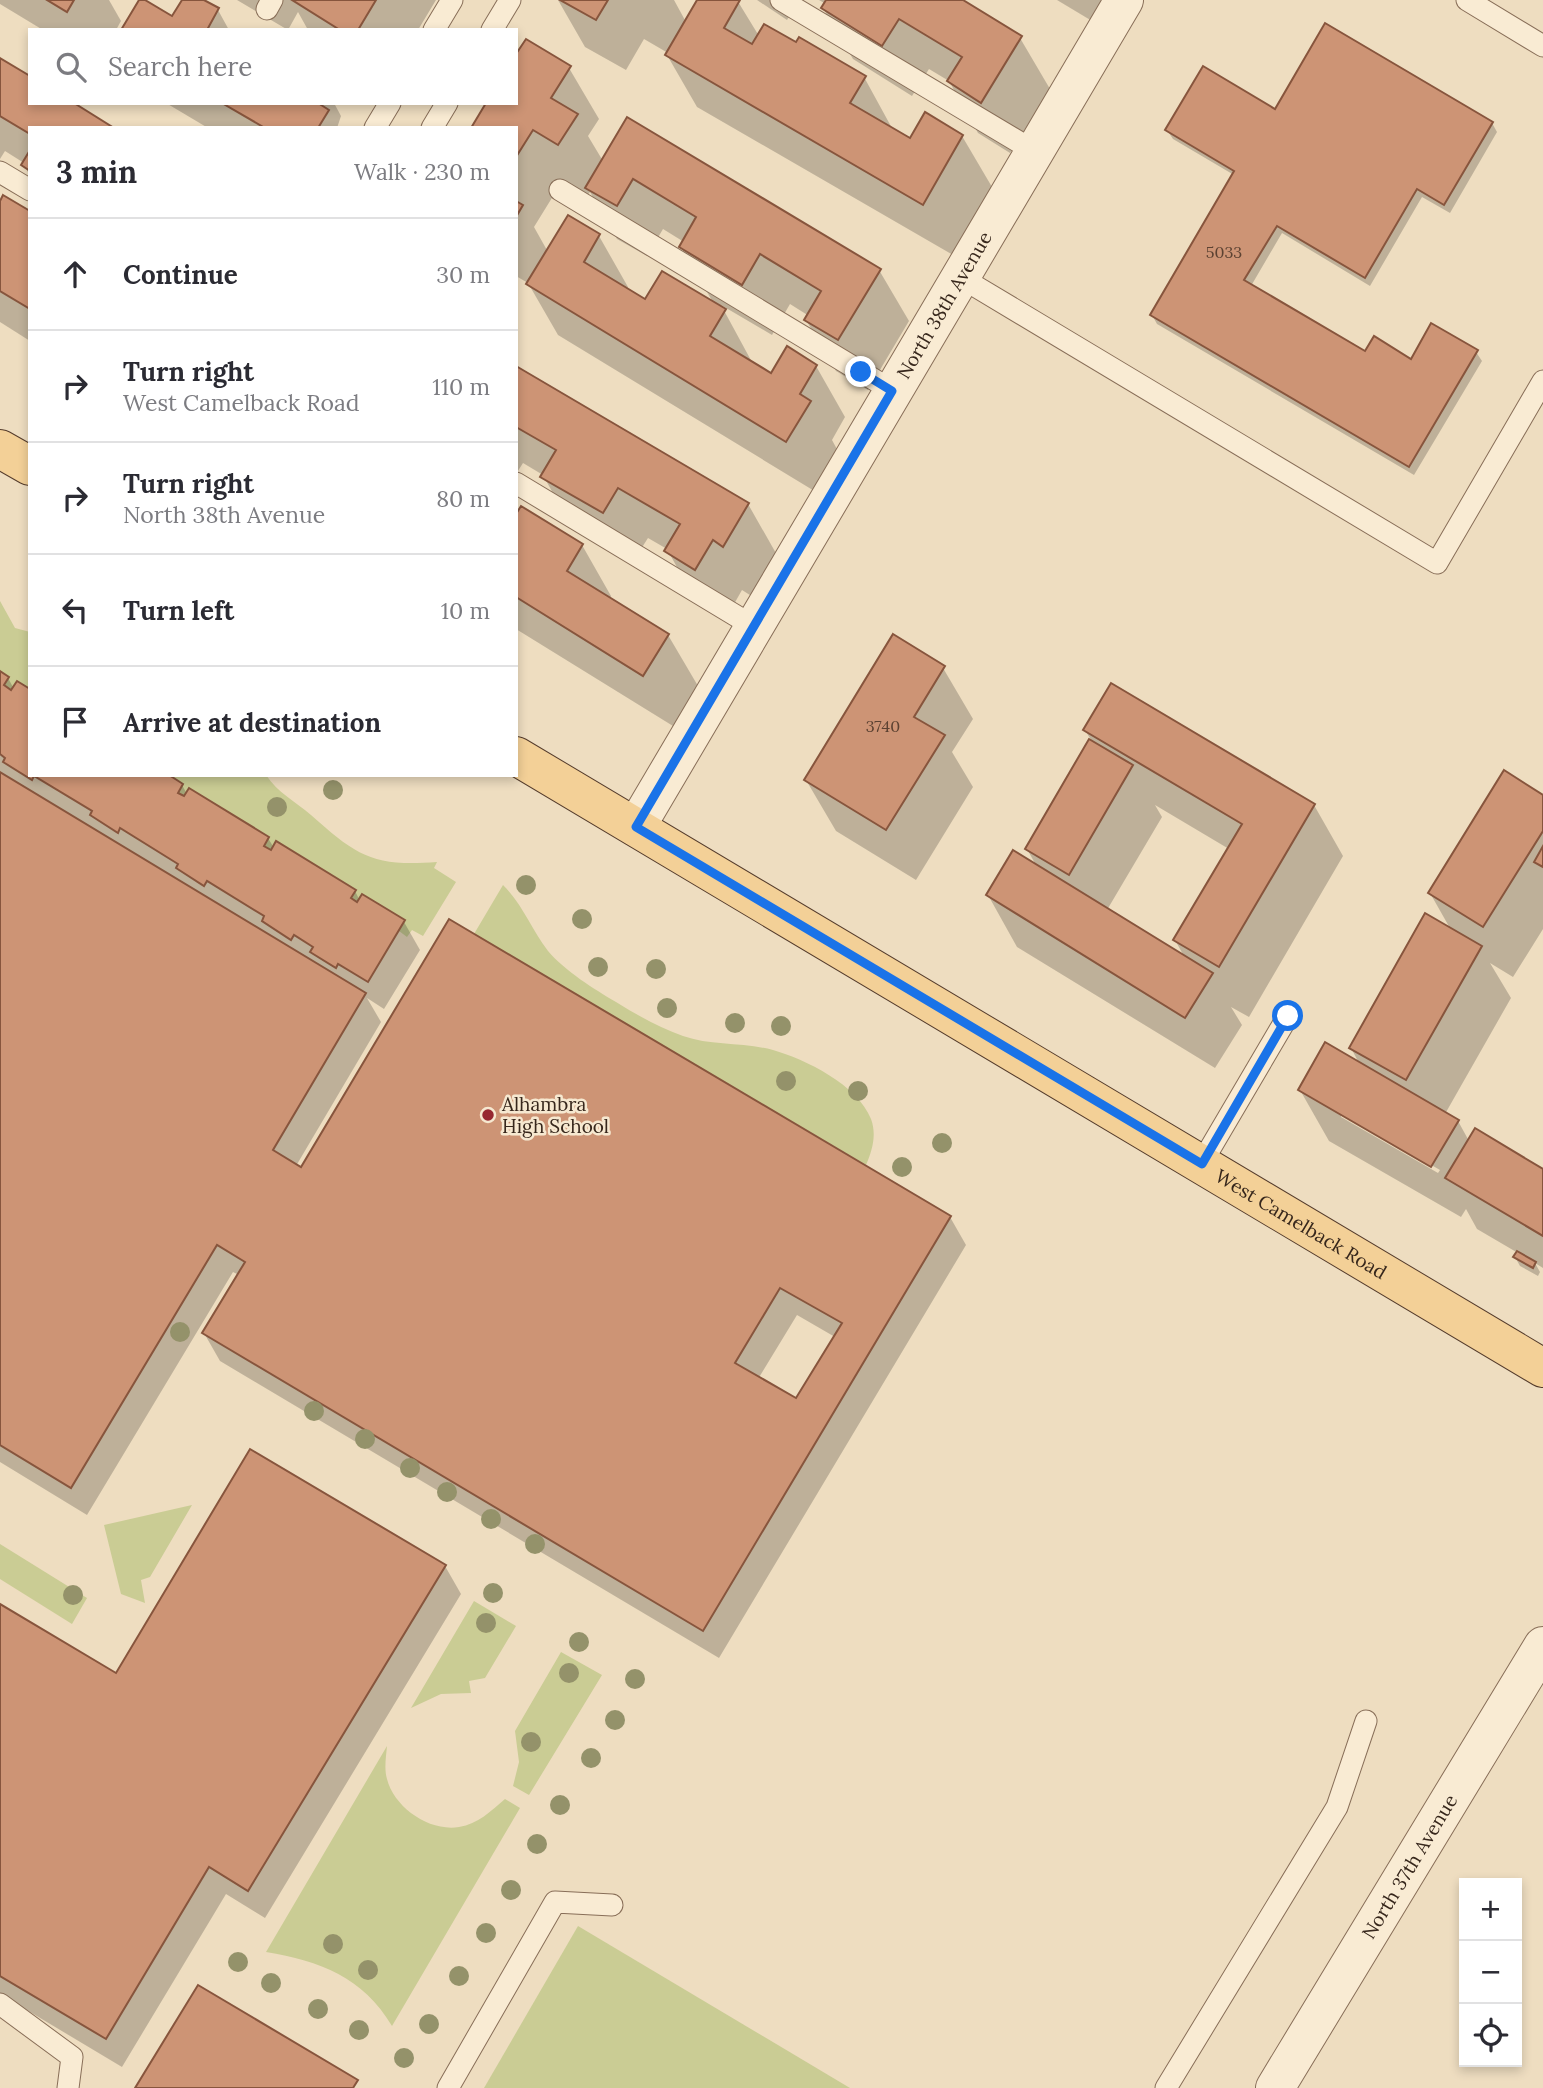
<!DOCTYPE html>
<html lang="en">
<head>
<meta charset="utf-8">
<style>
  :root { --surface:#fff; --page:#f7f7f7; --text:#2b2b33; --muted:#7c7c81; --line:#e1e1e2 }
  body { margin:0; font-family:Lora,serif; background:var(--page); color:var(--text) }
  .controls { position:absolute; right:21px; bottom:21px; display:grid; overflow:hidden; border-radius:0px; box-shadow:0 4px 10px #0003 }
  .controls button { width:63px; height:63px; display:grid; place-items:center; padding:0; border:0; border-bottom:2px solid var(--line); background:var(--surface); color:var(--text); font:35px sans-serif }
  .stop { position:absolute; width:21px; height:21px; margin:-16px; border:5px solid #1a73e8; border-radius:50%; background:#fff }
  .stop.end { background:#1a73e8; border-color:#fff; box-shadow:0 2px 7px #0008 }
  .list { margin:0; padding:0; list-style:none }
  h2 { display:flex; justify-content:space-between; align-items:center; height:91px; margin:0; padding:0 28px; font-size:30px }
  h2 small { font-size:23px; font-weight:400; color:var(--muted) }
  .list li { display:grid; grid-template-columns:46px 1fr auto; gap:21px; align-items:center; box-sizing:border-box; height:112px; padding:0 28px; border-top:2px solid var(--line) }
  .list b { display:block; font-size:26px; white-space:nowrap }
  .list p { margin:0; font-size:23px; white-space:nowrap; color:var(--muted) }
  .list em { font-size:23px; font-style:normal; color:var(--muted) }
  .icon { flex:none; width:38px; height:38px; fill:none; stroke:currentColor; stroke-width:2; stroke-linecap:round; stroke-linejoin:round }
  .map { position:relative; flex:none; width:1543px; height:2088px; overflow:hidden }
  .search { position:absolute; background:var(--surface); box-shadow:0 4px 10px #0003; left:28px; top:28px; width:490px; height:77px; display:flex; align-items:center; gap:18px; box-sizing:border-box; padding:0 24px; border-radius:0px; color:var(--muted); font-size:26px }
  .panel { position:absolute; background:var(--surface); box-shadow:0 4px 10px #0003; left:28px; top:126px; width:490px; height:651px; border-radius:0px }
  .map>svg:first-child { display:block }
</style>
</head>
<body>
<div class="map">
<svg width="1543" height="2088" viewBox="0 0 1543 2088">
  <rect width="100%" height="100%" fill="#eeddc0"/>
  <!-- green -->
  <g fill="#cacc94">
    <polygon points="0,601 15,628 30,632 30,689 11,690 4,685 0,671"/>
    <path d="M 169,775 L 266,775 C 278,793 295,801 311,815 C 357,856 373,867 437,862 L 434,868 L 456,882 L 423,936 L 412,930 L 407,937 L 399,931 L 405,920 L 363,895 L 357,902 L 351,898 L 356,890 L 277,841 L 271,850 L 264,846 L 269,837 L 189,788 L 184,796 L 178,793 L 183,784 Z"/>
    <path d="M 503,885 C 523,905 531,929 548,951 C 565,971 594,989 616,1002 C 637,1015 660,1028 683,1036 C 711,1046 744,1042 773,1050 C 805,1059 858,1085 871,1119 C 877,1135 872,1151 866,1165 L 474,934 Z"/>
    <polygon points="192,1505 150,1577 141,1580 145,1603 121,1594 104,1525"/>
    <polygon points="0,1544 87,1598 72,1624 0,1579"/>
    <polygon points="474,1601 516,1626 485,1678 469,1681 471,1693 441,1694 411,1708"/>
    <polygon points="561,1652 602,1675 529,1795 513,1786 519,1762 515,1731"/>
    <path d="M 387,1746 C 386,1757 384,1769 387,1779 C 394,1807 429,1832 459,1827 C 478,1824 491,1811 505,1799 L 520,1808 L 392,2026 C 363,1977 320,1961 266,1952 Z"/>
    <polygon points="578,1926 850,2088 484,2088"/>
  </g>
  <!-- shadow -->
  <g fill="#0003" fill-rule="evenodd">
    <polygon points="0,0 109,0 121,21 116,30 43,30 0,4"/>
    <polygon points="141,0 173,18 184,0 201,0 218,10 229,30 123,30"/>
    <polygon points="237,0 436,0 418,30 308,30 298,12 288,30"/>
    <polygon points="558,0 674,0 686,22 699,0 737,0 759,36 864,77 893,130 911,140 962,136 992,187 953,255 697,107 667,55 668,53 644,39 626,70 585,47"/>
    <polygon points="757,0 800,0 787,20"/>
    <polygon points="819,0 960,0 1020,38 1050,89 1010,153 978,133 949,81 929,69 912,96 853,59 823,8 826,4"/>
    <polygon points="1057,0 1111,0 1097,24"/>
    <polygon points="0,60 30,103 30,177 24,163 5,151 0,159"/>
    <path d="M 569,68 L 599,119 L 588,136 L 603,161 L 879,270 L 909,321 L 868,390 L 836,371 L 806,320 L 809,316 L 790,304 L 772,335 L 721,305 L 753,364 L 772,375 L 816,366 L 845,417 L 832,440 L 839,453 L 816,492 L 558,335 L 528,283 L 516,276 L 516,103 ZM 563,180 L 588,195 L 590,192 L 617,239 L 647,256 L 663,229 L 684,242 L 681,247 L 714,304 L 646,302 L 626,290 L 628,287 L 599,236 L 548,252 L 534,227 Z"/>
    <polygon points="166,103 334,103 341,116 337,128 208,128"/>
    <polygon points="1276,111 1492,123 1497,132 1450,213 1422,197 1370,286 1282,233 1251,286 1366,354 1411,361 1476,352 1482,361 1414,475 1157,324 1152,315 1234,175 1173,139 1167,130"/>
    <polygon points="0,204 30,213 30,341 0,322"/>
    <polygon points="516,368 748,504 777,555 753,597 742,590 725,620 696,602 667,549 648,538 632,563 572,528 543,475 523,463 516,474"/>
    <polygon points="516,518 582,545 611,596 610,599 668,635 698,686 673,726 516,629"/>
    <polygon points="943,668 973,719 952,752 973,787 916,880 836,831 806,780"/>
    <path d="M 0,673 L 8,678 L 14,689 L 30,775 L 182,785 L 187,794 L 268,838 L 274,848 L 355,891 L 360,901 L 363,897 L 404,922 L 420,950 L 384,1009 L 367,998 L 381,1022 L 296,1166 L 302,1169 L 950,1217 L 966,1245 L 719,1658 L 220,1361 L 204,1333 L 239,1275 L 233,1272 L 87,1515 L 0,1462 ZM 797,1315 L 835,1337 L 796,1401 L 758,1379 Z"/>
    <path d="M 1085,730 L 1314,805 L 1343,856 L 1249,1017 L 1231,1007 L 1242,1025 L 1215,1068 L 1017,947 L 988,895 L 1037,867 L 1027,849 L 1091,740 ZM 1155,805 L 1229,849 L 1175,940 L 1185,958 L 1107,910 L 1162,817 Z"/>
    <path d="M 1543,797 L 1543,929 L 1513,977 L 1490,963 L 1511,998 L 1445,1114 L 1458,1121 L 1469,1141 L 1543,1171 L 1543,1268 L 1535,1263 L 1540,1272 L 1538,1276 L 1520,1266 L 1515,1257 L 1518,1253 L 1477,1229 L 1466,1209 L 1461,1217 L 1329,1141 L 1300,1090 L 1360,1065 L 1351,1048 L 1451,930 L 1430,893 ZM 1341,1113 L 1440,1170 L 1438,1173 L 1341,1117 Z"/>
    <polygon points="445,1566 461,1594 265,1918 226,1894 122,2067 0,1994 0,1606 117,1676"/>
  </g>
  <!-- building -->
  <g fill="#cd9475" stroke="#87553d" stroke-width="2" fill-rule="evenodd">
    <polygon points="47,0 74,0 67,12"/>
    <polygon points="139,0 145,0 172,16 182,0 204,0 219,8 207,30 121,30"/>
    <polygon points="292,0 376,0 358,30 340,30"/>
    <polygon points="560,0 608,0 596,20"/>
    <polygon points="697,0 740,0 724,28 752,44 764,24 796,42 799,37 866,76 850,103 910,138 925,112 963,135 923,205 665,55"/>
    <polygon points="826,0 963,0 1022,36 981,103 947,81 962,57 899,19 882,46 821,8"/>
    <polygon points="1325,23 1493,122 1444,205 1417,189 1365,278 1277,226 1244,280 1365,351 1374,336 1411,359 1431,323 1478,350 1409,467 1150,315 1234,171 1165,130 1203,66 1275,109"/>
    <polygon points="526,39 571,66 551,98 578,114 558,145 533,130 516,157 516,128 471,128 486,103 516,103 516,54"/>
    <polygon points="0,58 30,76 30,103 74,103 114,128 30,128 30,134 0,116"/>
    <polygon points="222,103 318,103 329,110 318,128 265,128"/>
    <polygon points="627,117 881,269 838,340 804,320 821,291 760,254 742,285 679,247 696,217 633,179 617,206 585,188"/>
    <polygon points="30,150 30,171 21,165"/>
    <polygon points="3,195 30,211 30,309 0,291 0,201"/>
    <polygon points="516,201 523,205 516,217"/>
    <polygon points="568,215 600,234 584,262 645,299 662,271 726,309 710,336 771,373 787,346 817,365 800,394 811,401 786,442 526,284"/>
    <polygon points="516,366 749,503 723,547 713,540 695,570 664,551 680,524 618,488 603,513 540,477 556,450 516,427"/>
    <polygon points="521,506 583,544 567,571 669,634 643,676 516,597 516,514"/>
    <polygon points="893,634 945,666 914,717 945,735 886,830 804,780"/>
    <polygon points="0,671 9,677 4,685 11,690 17,681 30,689 30,775 169,775 183,784 178,793 184,796 189,788 269,837 264,846 271,850 276,841 356,890 351,898 357,902 362,894 405,920 368,982 338,964 336,968 310,952 313,947 294,935 291,940 262,921 264,916 207,881 204,886 176,868 178,864 120,828 118,833 90,815 92,811 34,776 32,780 3,762 5,758 0,754"/>
    <polygon points="1111,683 1315,804 1219,967 1173,940 1242,824 1083,730"/>
    <polygon points="1089,739 1133,765 1069,875 1025,849"/>
    <polygon points="1504,770 1543,795 1543,831 1483,927 1428,893"/>
    <path d="M 0,772 L 366,993 L 273,1150 L 301,1167 L 449,919 L 951,1216 L 703,1631 L 202,1333 L 245,1262 L 217,1245 L 71,1488 L 0,1445 ZM 780,1288 L 842,1323 L 796,1398 L 735,1363 Z"/>
    <polygon points="1543,846 1543,867 1534,862"/>
    <polygon points="1013,850 1213,973 1185,1018 986,895"/>
    <polygon points="1425,913 1482,946 1406,1080 1349,1048"/>
    <polygon points="1325,1042 1459,1120 1431,1167 1298,1090"/>
    <polygon points="1475,1128 1543,1169 1543,1236 1445,1178"/>
    <polygon points="1517,1251 1536,1262 1533,1268 1513,1257"/>
    <polygon points="250,1449 446,1565 248,1891 209,1867 106,2039 0,1976 0,1604 116,1673"/>
    <polygon points="198,1985 358,2080 353,2088 135,2088"/>
  </g>
  <g fill="none" stroke-linecap="round" stroke-linejoin="round">
    <!-- lane casing -->
    <g stroke="#886e58" stroke-width="23">
      <g id="lane">
        <polyline points="781,0 1034,151"/>
        <polyline points="1467,0 1543,46"/>
        <polyline points="267,9 272,0"/>
        <polyline points="434,30 452,0"/>
        <polyline points="492,30 510,0"/>
        <polyline points="375,128 390,103"/>
        <polyline points="432,128 447,103"/>
        <polyline points="0,172 30,190"/>
        <polyline points="560,190 893,391"/>
        <polyline points="960,277 1437,563 1543,381"/>
        <polyline points="516,483 753,626"/>
        <polyline points="1201,1164 1288,1016"/>
        <polyline points="0,2004 72,2057 68,2088"/>
        <polyline points="448,2088 555,1902 612,1905"/>
        <polyline points="1166,2088 1337,1807 1366,1721"/>
      </g>
    </g>
    <!-- street casing -->
    <g stroke="#886e58" stroke-width="40">
      <g id="street">
        <path id="s1" d="M 636,827 L 1124,0"/>
        <path id="s2" d="M 1275,2088 L 1543,1646"/>
      </g>
    </g>
    <!-- primary casing -->
    <g stroke="#553c2c" stroke-width="40">
      <g id="primary">
        <polyline points="0,449 30,466"/>
        <path id="s3" d="M 516,756 L 1543,1368"/>
      </g>
    </g>
    <!-- lane -->
    <use href="#lane" stroke="#f9ebd3" stroke-width="21"/>
    <!-- street -->
    <use href="#street" stroke="#f9ebd3" stroke-width="38"/>
    <!-- primary -->
    <use href="#primary" stroke="#f3d097" stroke-width="38"/>
  </g>
  <!-- trees -->
  <g fill="#94926a">
    <circle cx="333" cy="790" r="10"/>
    <circle cx="277" cy="807" r="10"/>
    <circle cx="526" cy="885" r="10"/>
    <circle cx="582" cy="919" r="10"/>
    <circle cx="598" cy="967" r="10"/>
    <circle cx="656" cy="969" r="10"/>
    <circle cx="667" cy="1008" r="10"/>
    <circle cx="735" cy="1023" r="10"/>
    <circle cx="781" cy="1026" r="10"/>
    <circle cx="786" cy="1081" r="10"/>
    <circle cx="858" cy="1091" r="10"/>
    <circle cx="942" cy="1143" r="10"/>
    <circle cx="902" cy="1167" r="10"/>
    <circle cx="180" cy="1332" r="10"/>
    <circle cx="314" cy="1411" r="10"/>
    <circle cx="365" cy="1439" r="10"/>
    <circle cx="410" cy="1468" r="10"/>
    <circle cx="447" cy="1492" r="10"/>
    <circle cx="491" cy="1519" r="10"/>
    <circle cx="535" cy="1544" r="10"/>
    <circle cx="493" cy="1593" r="10"/>
    <circle cx="73" cy="1595" r="10"/>
    <circle cx="486" cy="1623" r="10"/>
    <circle cx="579" cy="1642" r="10"/>
    <circle cx="569" cy="1673" r="10"/>
    <circle cx="635" cy="1679" r="10"/>
    <circle cx="615" cy="1720" r="10"/>
    <circle cx="531" cy="1742" r="10"/>
    <circle cx="591" cy="1758" r="10"/>
    <circle cx="560" cy="1805" r="10"/>
    <circle cx="537" cy="1844" r="10"/>
    <circle cx="511" cy="1890" r="10"/>
    <circle cx="486" cy="1933" r="10"/>
    <circle cx="333" cy="1944" r="10"/>
    <circle cx="238" cy="1962" r="10"/>
    <circle cx="368" cy="1970" r="10"/>
    <circle cx="459" cy="1976" r="10"/>
    <circle cx="271" cy="1983" r="10"/>
    <circle cx="318" cy="2009" r="10"/>
    <circle cx="429" cy="2024" r="10"/>
    <circle cx="359" cy="2030" r="10"/>
    <circle cx="404" cy="2058" r="10"/>
  </g>
  <g fill="none" stroke-linecap="round" stroke-linejoin="round">
    <!-- route -->
    <polyline stroke="#1a73e8" stroke-width="9" points="861,372 892,391 636,827 1202,1164 1288,1016"/>
  </g>
  <!-- markers -->
  <circle fill="#972730" stroke="#f6e8d0" stroke-width="2.5" cx="488" cy="1115" r="7"/>
  <g text-anchor="middle" dominant-baseline="central" stroke-width="5" stroke-linejoin="round" paint-order="stroke">
    <!-- number labels -->
    <g font-size="16" fill="#5c4232">
      <text x="1224" y="252">5033</text>
      <text x="883" y="726">3740</text>
    </g>
    <!-- street labels -->
    <g font-size="19" fill="#37271c" stroke="#f6e8d0">
      <text stroke="none"><textPath href="#s1" startOffset="606">North 38th Avenue</textPath></text>
      <text stroke="none"><textPath href="#s3" startOffset="914">West Camelback Road</textPath></text>
      <text stroke="none"><textPath href="#s2" startOffset="259">North 37th Avenue</textPath></text>
    </g>
    <!-- poi labels -->
    <g font-size="19" fill="#37271c" stroke="#f6e8d0" text-anchor="start">
      <text x="502" y="1104">Alhambra<tspan x="502" dy="22">High School</tspan></text>
    </g>
  </g>
</svg>
<div class="controls">
<button>+</button>
<button>−</button>
<button><svg class="icon" aria-label="locate" viewBox="0 0 24 24"><circle cx="12" cy="12" r="6"/><path d="M12 2v4M12 18v4M2 12h4M18 12h4"/></svg></button>
</div>
<div class="stop" style="left:1288px;top:1016px"></div>
<div class="stop end" style="left:861px;top:372px"></div>
<div class="search"><svg class="icon" aria-label="search" viewBox="0 0 24 24"><circle cx="10" cy="10" r="6"/><path d="M15 15l6 6"/></svg>Search here</div>
<section class="panel">
<h2>3 min<small>Walk · 230 m</small></h2>
<ul class="list">
<li><svg class="icon" aria-label="ahead" viewBox="0 0 24 24"><path d="M12 20V5M6 11l6-6 6 6"/></svg><div><b>Continue</b></div><em>30 m</em></li>
<li><svg class="icon" aria-label="right" viewBox="0 0 24 24"><path d="M7 20v-9h11M14 6l5 5-5 5"/></svg><div><b>Turn right</b><p>West Camelback Road</p></div><em>110 m</em></li>
<li><svg class="icon" aria-label="right" viewBox="0 0 24 24"><path d="M7 20v-9h11M14 6l5 5-5 5"/></svg><div><b>Turn right</b><p>North 38th Avenue</p></div><em>80 m</em></li>
<li><svg class="icon" aria-label="left" viewBox="0 0 24 24"><path d="M17 20v-9H6M10 6l-5 5 5 5"/></svg><div><b>Turn left</b></div><em>10 m</em></li>
<li><svg class="icon" aria-label="arrive" viewBox="0 0 24 24"><path d="M6 21V4h12l-3 4 3 4H6"/></svg><div><b>Arrive at destination</b></div></li>
</ul>
</section>
</div>
</body>
</html>
